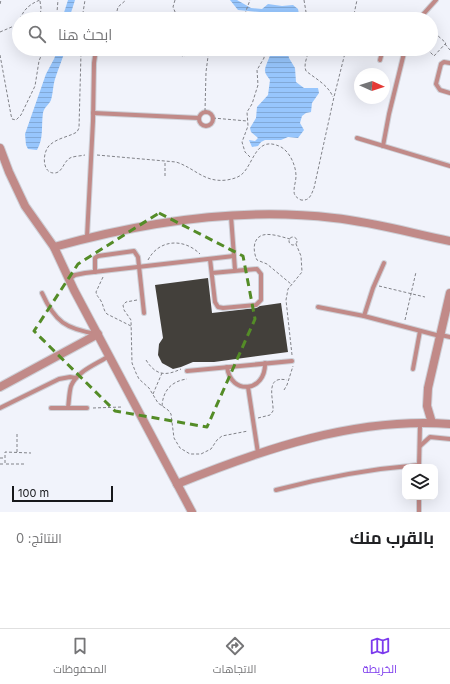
<!DOCTYPE html>
<html lang="ar">
<head>
<meta charset="utf-8">
<style>
  :root { --surface:#fff; --page:#f6f6f6; --text:#202124; --muted:#757577; --line:#e0e0e0; --accent:#7c3aed }
  body { margin:0; font-family:Inter,Cairo,sans-serif; background:var(--page); color:var(--text); direction:rtl }
  .controls { position:absolute; right:12px; bottom:12px; display:grid; overflow:hidden; border-radius:8px; box-shadow:0 4px 16px #0002 }
  .controls button { width:36px; height:36px; display:grid; place-items:center; padding:0; border:0; border-bottom:1px solid var(--line); background:var(--surface); color:var(--text); font:20px sans-serif }
  .compass { position:absolute; left:354px; top:68px; width:36px; height:36px; border-radius:50%; background:var(--surface); box-shadow:0 4px 16px #0002; rotate:93deg }
  .scale { position:absolute; left:12px; bottom:10px; width:101px; box-sizing:border-box; padding-left:4px; border:2px solid #17181b; border-top:0; font-size:11px; line-height:14px; white-space:nowrap; color:#17181b; -webkit-text-stroke:3px #f1f3fb; paint-order:stroke }
  .list { margin:0; padding:0; list-style:none }
  h2 { display:flex; justify-content:space-between; align-items:center; height:52px; margin:0; padding:0 16px; font-size:17px }
  h2 small { font-size:13px; font-weight:400; color:var(--muted) }
  .icon { flex:none; width:22px; height:22px; fill:none; stroke:currentColor; stroke-width:2; stroke-linecap:round; stroke-linejoin:round }
  .map { position:relative; flex:none; width:450px; height:512px; overflow:hidden; direction:ltr }
  .search { position:absolute; background:var(--surface); box-shadow:0 4px 16px #0002; left:12px; right:12px; top:12px; height:44px; display:flex; align-items:center; gap:10px; box-sizing:border-box; padding:0 14px; border-radius:22px; color:var(--muted); font-size:15px }
  .sheet { height:116px; background:var(--surface) }
  nav { display:flex; justify-content:space-around; align-items:center; box-sizing:border-box; height:56px; border-top:1px solid var(--line); background:var(--surface); font-size:11px; color:var(--muted) }
  nav a { display:grid; justify-items:center; gap:2px }
  nav .on { color:var(--accent) }
  .map>svg:first-child { display:block }
</style>
</head>
<body>
<div class="map">
<svg width="450" height="512" viewBox="0 0 450 512">
  <defs>
    <pattern id="water-rules" width="6" height="5" patternUnits="userSpaceOnUse"><rect width="6" height="5" fill="#97c6fd"/><path d="M0 2.5h6" fill="none" stroke="#81a9d8"/></pattern>
  </defs>
  <rect width="100%" height="100%" fill="#f1f3fb"/>
  <!-- water -->
  <g fill="url(#water-rules)">
    <polygon points="68,0 75,0 69,19 62,19"/>
    <polygon points="230,0 237,0 251,8 262,9 268,4 282,6 293,5 298,9 300,19 261,19 260,12 238,10"/>
    <path d="M 58,49 L 65,49 C 63,59 58,69 55,79 C 53,85 53,94 51,100 C 49,105 44,107 43,113 C 41,126 44,138 37,150 L 28,149 L 26,145 L 25,134 L 46,74 L 54,59 Z"/>
    <path d="M 272,49 L 287,49 L 289,58 L 295,68 L 296,82 L 304,88 L 318,88 L 319,93 L 312,103 L 311,112 L 306,113 L 302,116 L 300,123 L 304,130 L 298,138 L 288,137 L 281,140 L 265,140 L 261,142 L 258,146 L 252,147 L 249,140 L 255,141 L 258,138 L 251,132 L 250,128 L 256,118 L 257,107 L 268,95 L 270,80 C 268,77 265,74 265,71 C 264,68 271,55 272,49 Z"/>
  </g>
  <!-- building -->
  <polygon fill="#43403b" points="208,278 212,313 256,308 260,306 281,303 288,352 214,362 193,362 181,367 173,369 162,363 158,355 159,344 163,338 155,285"/>
  <g fill="none" stroke-linecap="round" stroke-linejoin="round">
    <!-- service casing -->
    <g stroke="#ced0d7" stroke-width="6">
      <g id="service">
        <polyline points="115,19 122,16 128,19"/>
        <polyline points="390,19 391,15"/>
        <polyline points="419,19 436,0"/>
        <polyline points="128,49 135,51 142,49"/>
        <polyline points="380,60 383,49"/>
        <polyline points="450,63 444,62 441,64 436,84 440,90 450,93"/>
        <circle cx="206" cy="119" r="7"/>
        <polyline points="93,113 199,118"/>
        <polyline points="357,138 450,166"/>
        <polyline points="383,146 389,114 405,49"/>
        <polyline points="231,216 235,270"/>
        <polyline points="87,237 93,121 94,63 95,56 98,49"/>
        <polyline points="210,259 215,302 218,307 223,308 256,305 261,300 261,274 257,269 212,273"/>
        <polyline points="95,272 95,258 98,256 134,251 138,257 144,313"/>
        <polyline points="69,279 75,275 85,273 234,256"/>
        <path d="M 42,293 C 55,322 66,329 97,334"/>
        <polyline points="318,307 364,316 440,336"/>
        <polyline points="364,316 373,288 384,263"/>
        <polyline points="441,335 450,337"/>
        <path d="M 227,367 C 231,396 266,392 265,363"/>
        <polyline points="413,369 420,331"/>
        <polyline points="187,371 292,361"/>
        <polyline points="248,387 258,453"/>
        <polyline points="0,408 59,379 70,377 76,378"/>
        <polyline points="51,408 87,408"/>
        <path d="M 68,408 C 69,401 69,393 71,386 C 77,371 97,364 109,356"/>
        <polyline points="420,446 430,437 450,439"/>
        <polyline points="419,467 420,424"/>
        <path d="M 276,490 C 325,477 369,469 419,465"/>
        <polyline points="419,512 419,497"/>
      </g>
    </g>
    <!-- minor casing -->
    <g stroke="#ced0d7" stroke-width="10">
      <g id="minor">
        <polyline points="0,148 9,172 25,206 54,247 74,290 192,512"/>
        <path d="M 54,247 C 143,222 241,207 334,218 C 373,222 411,233 450,241"/>
        <polyline points="0,387 98,334"/>
        <polyline points="432,423 427,406 428,388 450,293"/>
        <path d="M 177,484 C 263,449 356,417 450,424"/>
      </g>
    </g>
    <!-- path -->
    <g stroke="#818288" stroke-width="1" stroke-dasharray="3 2" stroke-linecap="butt">
      <polyline points="175,0 173,7 178,19"/>
      <polyline points="304,0 306,12 305,19"/>
      <polyline points="40,1 41,8 40,19"/>
      <polyline points="0,4 1,0"/>
      <polyline points="117,11 118,7 126,0"/>
      <polyline points="83,14 85,19"/>
      <polyline points="244,16 246,19"/>
      <polyline points="134,17 177,19"/>
      <polyline points="305,18 316,16 326,19"/>
      <path d="M 20,19 C 24,9 30,4 40,0"/>
      <polyline points="53,19 57,12 58,0"/>
      <polyline points="82,19 85,0"/>
      <polyline points="243,19 250,0"/>
      <polyline points="353,19 357,0"/>
      <polyline points="0,32 14,26 19,22"/>
      <polyline points="445,44 450,50"/>
      <path d="M 83,49 L 81,53 L 79,128 L 77,132 L 73,134 C 66,137 57,139 51,144 C 42,150 41,174 55,173 C 63,172 63,162 70,158 C 74,156 81,156 85,155"/>
      <path d="M 309,49 C 308,56 303,64 306,71 C 316,79 328,85 333,97"/>
      <polyline points="414,49 416,49"/>
      <polyline points="427,49 434,56 446,43 437,35 431,43"/>
      <circle cx="183" cy="53" r="3"/>
      <polyline points="186,54 195,49"/>
      <polyline points="0,55 11,115 12,119 16,120 21,115 35,86 39,61 41,56 47,49"/>
      <polyline points="205,111 206,72 209,49"/>
      <polyline points="213,118 247,121"/>
      <path d="M 97,155 L 176,162 C 195,168 204,183 227,180 C 232,179 237,178 241,175 C 254,165 255,134 281,147 C 290,152 296,166 296,176 C 296,181 294,186 294,191 C 294,196 297,198 301,200 C 310,201 311,195 314,188 L 334,97 L 346,49"/>
      <polyline points="250,157 245,152 242,142 248,126 247,112 252,104 258,85 257,70 264,58 265,49"/>
      <polyline points="165,176 165,162"/>
      <circle cx="293" cy="241" r="4"/>
      <path d="M 290,239 C 282,237 271,233 263,235 C 252,238 253,252 257,260 L 267,264 L 291,284"/>
      <path d="M 148,260 C 159,239 184,238 200,254"/>
      <path d="M 103,277 L 96,292 C 97,297 99,297 101,301 C 104,306 103,310 107,314 L 131,326"/>
      <polyline points="379,286 425,297"/>
      <polyline points="137,300 126,302 123,305 124,310 131,320 132,363 136,373 139,379 149,388 158,403 168,410 171,414 174,438 180,448 190,454 201,454 211,449 217,440 222,436 248,431"/>
      <polyline points="405,320 416,272"/>
      <polyline points="292,355 286,300 288,289 302,272 301,256 296,244"/>
      <path d="M 146,360 C 156,376 166,376 181,369"/>
      <polyline points="284,390 287,385 293,366"/>
      <polyline points="153,394 162,373"/>
      <path d="M 162,406 C 163,390 172,381 187,379"/>
      <polyline points="93,408 122,407"/>
      <path d="M 258,418 L 270,415 L 273,411 C 274,400 264,375 287,380"/>
      <polyline points="17,452 17,433"/>
      <polyline points="0,458 5,458"/>
      <polyline points="0,464 5,464"/>
      <polyline points="24,464 5,464 5,452 31,453"/>
    </g>
    <!-- service -->
    <use href="#service" stroke="#c18a88" stroke-width="4"/>
    <!-- minor -->
    <use href="#minor" stroke="#c18a88" stroke-width="8"/>
  </g>
  <!-- marked area -->
  <path fill="none" stroke="#548c27" stroke-width="3" stroke-dasharray="8 5" stroke-linejoin="round" d="M 159,213 L 243,256 L 255,319 L 207,427 L 115,411 L 34,331 L 78,264 Z"/>
</svg>
<div class="controls">
<button><svg class="icon" aria-label="layers" viewBox="0 0 24 24"><path d="M12 4l9 5-9 5-9-5zM3 14l9 5 9-5"/></svg></button>
</div>
<svg class="compass" viewBox="-18 -18 36 36"><path d="M0-13l5 13h-10z" fill="#e53935"/><path d="M0 13l5-13h-10z" fill="#757577"/></svg>
<div class="scale">100 m</div>
<div class="search"><svg class="icon" aria-label="search" viewBox="0 0 24 24"><circle cx="10" cy="10" r="6"/><path d="M15 15l6 6"/></svg>ابحث هنا</div>
</div>
<section class="sheet">
<h2>بالقرب منك<small>النتائج: 0</small></h2>
<ul class="list">
</ul>
</section>
<nav>
<a class="on"><svg class="icon" aria-label="map" viewBox="0 0 24 24"><path d="M3 6l6-2 6 2 6-2v14l-6 2-6-2-6 2zM9 4v14M15 6v14"/></svg>الخريطة</a>
<a><svg class="icon" aria-label="directions" viewBox="0 0 24 24"><path d="M12 3l9 9-9 9-9-9zM9 14v-3h6M13 9l2 2-2 2"/></svg>الاتجاهات</a>
<a><svg class="icon" aria-label="saved" viewBox="0 0 24 24"><path d="M7 4h10v16l-5-4-5 4z"/></svg>المحفوظات</a>
</nav>
</body>
</html>
